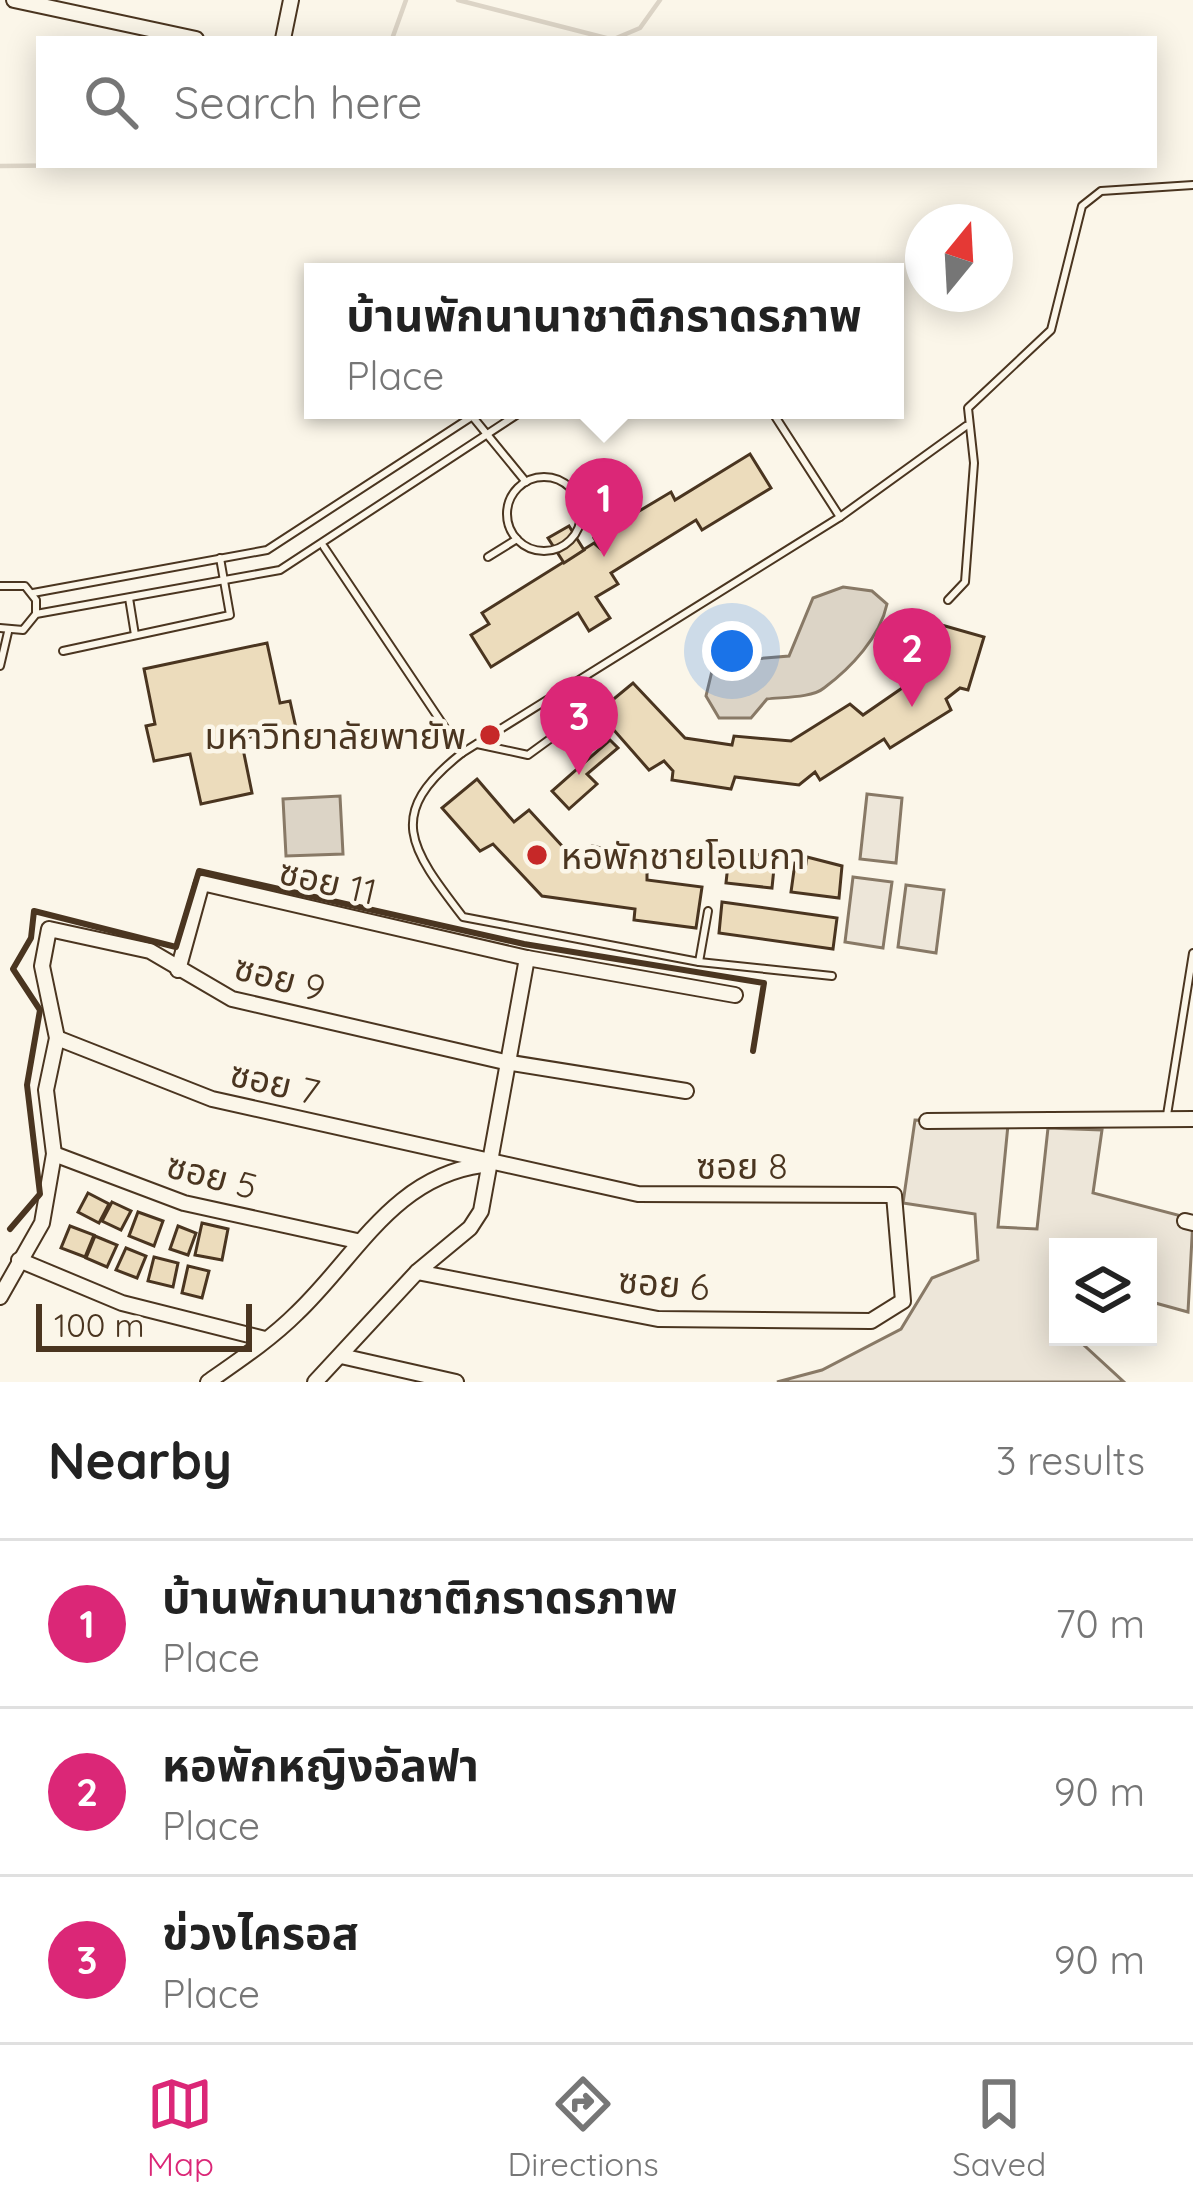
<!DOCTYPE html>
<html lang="en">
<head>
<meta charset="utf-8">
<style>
  :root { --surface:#fff; --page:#f6f6f6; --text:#222; --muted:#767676; --line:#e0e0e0; --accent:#db2777 }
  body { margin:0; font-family:Quicksand,"Noto Sans Thai",sans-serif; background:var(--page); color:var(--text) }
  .controls { position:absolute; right:36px; bottom:36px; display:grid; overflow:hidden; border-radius:0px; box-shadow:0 6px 30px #0003 }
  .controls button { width:108px; height:108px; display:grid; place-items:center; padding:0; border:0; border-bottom:3px solid var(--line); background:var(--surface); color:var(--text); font:60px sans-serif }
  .compass { position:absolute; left:905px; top:204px; width:108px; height:108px; border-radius:50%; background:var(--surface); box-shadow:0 6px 30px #0003; rotate:18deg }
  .scale { position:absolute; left:36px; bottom:30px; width:216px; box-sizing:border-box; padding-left:12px; border:6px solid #4a3520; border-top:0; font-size:33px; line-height:42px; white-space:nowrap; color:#4a3520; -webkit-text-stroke:9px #fbf6e9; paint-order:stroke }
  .you { position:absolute; left:732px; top:651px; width:42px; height:42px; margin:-30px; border:9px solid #fff; border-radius:50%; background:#1a73e8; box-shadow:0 0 0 18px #1a73e833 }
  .badge { display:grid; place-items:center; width:78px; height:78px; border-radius:50%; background:var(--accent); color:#fff; font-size:39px; font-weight:700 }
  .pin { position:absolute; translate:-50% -99px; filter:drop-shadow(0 3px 6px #0008) }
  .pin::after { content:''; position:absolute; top:63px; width:42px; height:36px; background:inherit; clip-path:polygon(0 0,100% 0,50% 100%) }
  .popup { position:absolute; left:304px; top:263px; width:600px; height:156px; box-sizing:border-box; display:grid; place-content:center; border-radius:0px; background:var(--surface); filter:drop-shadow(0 3px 9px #0005); font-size:39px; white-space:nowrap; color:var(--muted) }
  .popup b { font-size:45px; color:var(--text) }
  .popup::after { content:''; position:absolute; left:50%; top:100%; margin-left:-24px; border:24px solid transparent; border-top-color:var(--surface) }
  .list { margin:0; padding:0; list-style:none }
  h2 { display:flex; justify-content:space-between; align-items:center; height:156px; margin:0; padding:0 48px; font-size:51px }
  h2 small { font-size:39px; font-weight:400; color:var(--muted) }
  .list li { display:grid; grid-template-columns:78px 1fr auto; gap:36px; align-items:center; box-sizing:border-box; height:168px; padding:0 48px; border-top:3px solid var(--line) }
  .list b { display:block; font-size:45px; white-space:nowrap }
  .list p { margin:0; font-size:39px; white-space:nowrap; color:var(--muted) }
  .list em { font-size:39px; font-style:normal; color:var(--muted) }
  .icon { flex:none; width:66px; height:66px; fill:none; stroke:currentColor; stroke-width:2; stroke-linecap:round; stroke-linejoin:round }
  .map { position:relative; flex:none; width:1193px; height:1382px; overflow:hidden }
  .search { position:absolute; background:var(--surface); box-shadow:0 6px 30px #0003; left:36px; right:36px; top:36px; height:132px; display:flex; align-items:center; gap:30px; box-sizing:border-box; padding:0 42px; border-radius:0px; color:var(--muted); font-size:45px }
  .sheet { height:660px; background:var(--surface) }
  nav { display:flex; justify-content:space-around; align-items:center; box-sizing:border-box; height:168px; border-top:3px solid var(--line); background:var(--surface); font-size:33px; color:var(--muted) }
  nav a { display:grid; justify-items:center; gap:6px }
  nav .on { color:var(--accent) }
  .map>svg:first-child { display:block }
</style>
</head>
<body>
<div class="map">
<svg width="1193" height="1382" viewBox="0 0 1193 1382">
  <rect width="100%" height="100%" fill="#fbf6e9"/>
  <!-- green -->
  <g fill="#ede6d9" stroke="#887966" stroke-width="3">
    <polygon points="867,794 902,798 896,863 860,859"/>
    <polygon points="853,877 892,882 883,948 845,942"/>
    <polygon points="906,885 944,890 936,953 898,947"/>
    <polygon points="915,1120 1008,1125 998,1227 1037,1229 1048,1128 1102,1130 1093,1193 1193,1219 1188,1312 1148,1301 1148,1247 1058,1247 1058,1337 1075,1337 1124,1382 777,1382 822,1370 901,1329 932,1278 978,1260 975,1214 903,1203"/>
  </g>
  <!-- water -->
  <g fill="#dcd4c6" stroke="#887966" stroke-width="3">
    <path d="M 843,587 L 872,591 L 887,604 C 880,637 851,668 824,688 C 812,698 783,697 767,699 L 751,718 L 719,718 L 706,696 L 712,671 L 731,661 L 789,656 L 813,598 Z"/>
    <polygon points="340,796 343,854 286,856 283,799"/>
  </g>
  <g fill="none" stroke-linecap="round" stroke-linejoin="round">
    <!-- stream -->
    <g stroke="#dcd4c6" stroke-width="4.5">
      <polyline points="458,0 610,39"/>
      <polyline points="392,39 406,0"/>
      <polyline points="614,39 640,28 660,0"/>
      <polyline points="0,166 99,165"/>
    </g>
  </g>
  <!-- building -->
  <g fill="#ecdcbc" stroke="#4a3520" stroke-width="3">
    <polygon points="750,454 771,488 702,530 696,520 611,573 618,584 596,597 610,618 589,631 578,613 491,667 471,635 489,624 482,613 594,543 602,550 594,538 671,492 675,500"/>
    <polygon points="569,526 584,550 564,563 548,538"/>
    <polygon points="938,624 984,637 968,690 960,688 946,699 951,710 890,748 884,739 820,780 815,772 799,785 735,777 731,789 672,780 673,771 664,761 649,770 598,712 633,683 685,738 732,745 734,736 791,741 850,704 863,715 921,675"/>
    <polygon points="267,643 280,703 290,701 296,728 241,739 252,793 201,804 190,754 154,761 146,726 155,724 144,669"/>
    <polygon points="610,740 618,748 587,774 597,784 569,809 552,791"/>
    <polygon points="477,779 514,822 529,810 575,860 592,846 647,859 647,880 702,887 696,928 634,920 635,909 542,896 493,844 480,851 442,808"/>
    <polygon points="741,851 775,858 772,888 726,883 729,855 740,856"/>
    <polygon points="807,857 842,866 839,898 791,892 795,863 806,864"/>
    <polygon points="722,902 837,918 833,949 719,933"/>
    <polygon points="88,1193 109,1204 99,1223 78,1212"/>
    <polygon points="112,1202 131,1211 121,1230 102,1221"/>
    <polygon points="138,1212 163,1221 154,1246 129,1236"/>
    <polygon points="202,1223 228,1229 222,1260 195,1255"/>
    <polygon points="70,1226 94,1235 85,1257 61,1248"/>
    <polygon points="178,1226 196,1233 188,1255 170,1249"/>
    <polygon points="95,1236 117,1245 107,1267 86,1258"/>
    <polygon points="126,1248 146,1256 137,1278 116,1270"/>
    <polygon points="154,1257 178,1263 173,1287 148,1281"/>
    <polygon points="188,1266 209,1271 202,1298 182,1293"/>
  </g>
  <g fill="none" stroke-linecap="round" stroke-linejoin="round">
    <!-- service casing -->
    <g stroke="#4a3520" stroke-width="10">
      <g id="service">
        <polyline points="771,410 840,517"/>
        <polyline points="472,416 526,482"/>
        <circle cx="544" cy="514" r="37"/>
        <polyline points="324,547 462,753"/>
        <polyline points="488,557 517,539"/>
        <polyline points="0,586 25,586 36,600 36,614"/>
        <polyline points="33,593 267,550 482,410"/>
        <polyline points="129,598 135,635"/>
        <polyline points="948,600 965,582 974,463 968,408 1051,330 1082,206 1101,191 1193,185"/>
        <polyline points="0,628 23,630 36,614 280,570 524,410"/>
        <polyline points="63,651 230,615 220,558"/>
        <polyline points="0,666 8,632"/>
        <polyline points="477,744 528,755 550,739 566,689"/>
        <polyline points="699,962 708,911"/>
        <path d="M 832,976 L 699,962 L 463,917 C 410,848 384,814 462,753 L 840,517 L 966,426"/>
        <polyline points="1167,1115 1193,953"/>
      </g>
    </g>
    <!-- minor casing -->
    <g stroke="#4a3520" stroke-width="18">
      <g id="minor">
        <polyline points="14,0 196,39"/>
        <polyline points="283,39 291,0"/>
        <polyline points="178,970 202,883 527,958 735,995"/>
        <polyline points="57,1038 212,1099 638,1194 894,1195 903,1301 871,1321 658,1319 417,1272"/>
        <polyline points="927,1121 1193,1119"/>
        <polyline points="54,1154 184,1203 357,1241"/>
        <polyline points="1185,1221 1193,1223"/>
        <polyline points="19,1260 122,1303 265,1339"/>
        <polyline points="0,1297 42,1223 54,1154 46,1090 57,1038 42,966 49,929 150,951 232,999 505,1062 686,1091"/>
        <polyline points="341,1356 456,1382"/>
        <path d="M 208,1382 C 238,1361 271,1339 297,1313 C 356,1257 393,1177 482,1165"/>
        <polyline points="315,1382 417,1272 470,1228 481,1211 527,958"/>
      </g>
    </g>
    <!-- service -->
    <use href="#service" stroke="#fbf6e9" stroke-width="6"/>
    <!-- minor -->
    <use href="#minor" stroke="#fbf6e9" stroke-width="14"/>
    <!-- wall -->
    <polyline stroke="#4a3520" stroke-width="6" points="10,1229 40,1194 27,1085 40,1010 13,969 31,938 34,911 176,947 199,871 524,944 764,983 753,1051"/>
  </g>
  <!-- markers -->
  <g fill="#c62828" stroke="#fbf6e9" stroke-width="4.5">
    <circle cx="490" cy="735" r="12"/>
    <circle cx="537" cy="855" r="12"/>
  </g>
  <g text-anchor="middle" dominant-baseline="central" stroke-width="9" stroke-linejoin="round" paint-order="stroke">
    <!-- poi labels -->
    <g font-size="36" fill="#4a3520" stroke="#fbf6e9" text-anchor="end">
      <text x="466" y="735">มหาวิทยาลัยพายัพ</text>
      <text x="561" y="855" text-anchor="start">หอพักชายโอเมกา</text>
    </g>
    <!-- street labels -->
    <g font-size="36" fill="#4a3520" stroke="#fbf6e9">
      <text transform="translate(328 881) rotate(13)">ซอย 11</text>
      <text transform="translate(280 977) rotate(15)">ซอย 9</text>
      <text transform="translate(275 1082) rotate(13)">ซอย 7</text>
      <text x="742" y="1165">ซอย 8</text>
      <text transform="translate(212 1175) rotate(15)">ซอย 5</text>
      <text transform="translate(664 1283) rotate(5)">ซอย 6</text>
    </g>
  </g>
</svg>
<div class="controls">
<button><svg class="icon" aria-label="layers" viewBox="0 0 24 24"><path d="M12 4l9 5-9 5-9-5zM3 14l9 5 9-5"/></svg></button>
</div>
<svg class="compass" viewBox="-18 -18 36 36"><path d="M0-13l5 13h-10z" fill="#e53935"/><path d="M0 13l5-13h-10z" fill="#767676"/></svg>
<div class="scale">100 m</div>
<div class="you"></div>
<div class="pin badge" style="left:604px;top:557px">1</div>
<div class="popup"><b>บ้านพักนานาชาติภราดรภาพ</b>Place</div>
<div class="pin badge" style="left:912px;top:707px">2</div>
<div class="pin badge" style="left:579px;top:775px">3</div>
<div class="search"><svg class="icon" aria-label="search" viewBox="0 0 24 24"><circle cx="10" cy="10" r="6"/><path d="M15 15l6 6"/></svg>Search here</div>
</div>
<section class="sheet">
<h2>Nearby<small>3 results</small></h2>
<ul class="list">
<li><span class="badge">1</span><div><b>บ้านพักนานาชาติภราดรภาพ</b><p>Place</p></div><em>70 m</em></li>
<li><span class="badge">2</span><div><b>หอพักหญิงอัลฟา</b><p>Place</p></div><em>90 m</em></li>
<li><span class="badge">3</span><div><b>ข่วงไครอส</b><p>Place</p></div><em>90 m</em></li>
</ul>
</section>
<nav>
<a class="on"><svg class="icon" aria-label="map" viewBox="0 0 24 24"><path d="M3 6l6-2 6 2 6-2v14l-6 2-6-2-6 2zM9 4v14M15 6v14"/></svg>Map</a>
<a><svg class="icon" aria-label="directions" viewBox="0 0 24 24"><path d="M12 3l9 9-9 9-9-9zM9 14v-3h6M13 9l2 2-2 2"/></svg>Directions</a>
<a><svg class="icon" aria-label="saved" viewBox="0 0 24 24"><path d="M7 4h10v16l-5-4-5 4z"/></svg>Saved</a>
</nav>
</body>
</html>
